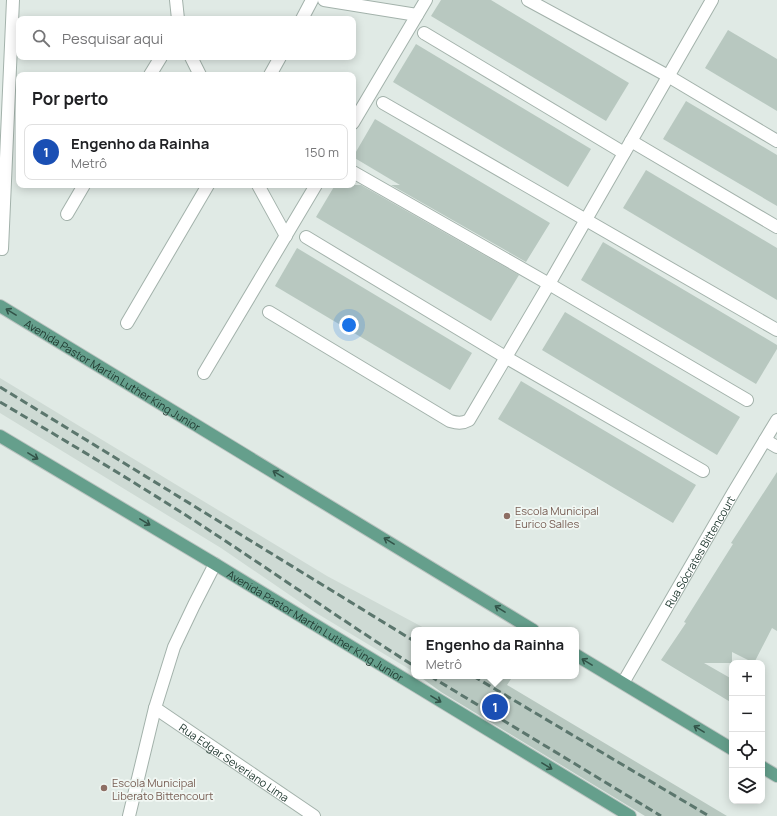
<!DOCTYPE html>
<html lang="pt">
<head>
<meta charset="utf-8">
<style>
  :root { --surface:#fff; --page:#f2f2f2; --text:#202124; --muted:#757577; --line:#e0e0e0; --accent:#7d463c }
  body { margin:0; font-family:Manrope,sans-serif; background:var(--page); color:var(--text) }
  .controls { position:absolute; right:12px; bottom:12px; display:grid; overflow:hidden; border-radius:8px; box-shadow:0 2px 10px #0003 }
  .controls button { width:36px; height:36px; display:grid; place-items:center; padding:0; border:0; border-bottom:1px solid var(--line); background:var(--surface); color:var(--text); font:20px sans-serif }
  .you { position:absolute; left:349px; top:325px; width:14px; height:14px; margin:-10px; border:3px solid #fff; border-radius:50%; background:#1a73e8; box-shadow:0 0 0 6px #1a73e833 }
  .badge { display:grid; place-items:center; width:26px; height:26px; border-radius:50%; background:var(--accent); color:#fff; font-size:13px; font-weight:700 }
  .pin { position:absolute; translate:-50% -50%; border:2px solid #fff; box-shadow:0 1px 4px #0006 }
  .popup { position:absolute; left:411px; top:627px; width:168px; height:52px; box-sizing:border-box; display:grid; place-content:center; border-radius:8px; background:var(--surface); filter:drop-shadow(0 1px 3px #0005); font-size:13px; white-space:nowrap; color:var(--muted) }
  .popup b { font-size:15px; color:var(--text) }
  .popup::after { content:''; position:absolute; left:50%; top:100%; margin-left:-8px; border:8px solid transparent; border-top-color:var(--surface) }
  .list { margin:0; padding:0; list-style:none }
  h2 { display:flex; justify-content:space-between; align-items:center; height:52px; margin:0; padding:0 16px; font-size:17px }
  h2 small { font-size:13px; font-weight:400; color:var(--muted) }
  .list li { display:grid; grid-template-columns:26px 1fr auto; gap:12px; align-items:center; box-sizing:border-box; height:56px; margin:0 8px 8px; padding:0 8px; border:1px solid var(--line); border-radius:8px }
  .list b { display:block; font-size:15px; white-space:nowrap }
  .list p { margin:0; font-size:13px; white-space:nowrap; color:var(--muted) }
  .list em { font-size:13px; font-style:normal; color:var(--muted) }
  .icon { flex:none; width:22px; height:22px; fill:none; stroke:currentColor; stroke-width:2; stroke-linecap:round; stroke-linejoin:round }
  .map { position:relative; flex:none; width:777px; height:816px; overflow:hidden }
  .search { position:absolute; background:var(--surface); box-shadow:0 2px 10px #0003; left:16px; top:16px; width:340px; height:44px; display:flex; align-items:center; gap:10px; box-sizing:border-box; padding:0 14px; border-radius:8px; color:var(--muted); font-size:15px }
  .panel { position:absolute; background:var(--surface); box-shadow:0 2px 10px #0003; left:16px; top:72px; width:340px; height:116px; border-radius:8px }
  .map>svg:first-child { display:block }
</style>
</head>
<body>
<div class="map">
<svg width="777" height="816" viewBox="0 0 777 816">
  <rect width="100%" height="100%" fill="#e0eae5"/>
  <!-- built -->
  <polygon fill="#cedad4" points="0,378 327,576 428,630 414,630 414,672 313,611 221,548 0,413"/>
  <!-- building -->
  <g fill="#b8c8c0">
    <polygon points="441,0 491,0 629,83 606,121 431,16"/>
    <polygon points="728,30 777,59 777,111 705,68"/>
    <polygon points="416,44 591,149 568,187 393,82"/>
    <polygon points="686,101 777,155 777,206 663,139"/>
    <polygon points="375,119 550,223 526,262 391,185 400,185 353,157"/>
    <polygon points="646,170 777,248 777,300 623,208"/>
    <polygon points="335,185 361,185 519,275 491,321 316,217"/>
    <polygon points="603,242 777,345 777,349 756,384 581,280"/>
    <polygon points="297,248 472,353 450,390 275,286"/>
    <polygon points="565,312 740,417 717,455 542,350"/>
    <polygon points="521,381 696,485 673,523 498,419"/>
    <polygon points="777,472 777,631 772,628 754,663 732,652 732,663 704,663 732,679 732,703 661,660 686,623 684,622 733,544 731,543"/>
    <polygon points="419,676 513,676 507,685 727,816 645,816 441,692"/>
  </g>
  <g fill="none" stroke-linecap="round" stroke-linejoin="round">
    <!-- minor casing -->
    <g stroke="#a3b2ab" stroke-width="14">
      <g id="minor">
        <polyline points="176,0 178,19"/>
        <polyline points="324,0 417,15"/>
        <polyline points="528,0 668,76 777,141"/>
        <polyline points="302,19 312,0"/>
        <polyline points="424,33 624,153"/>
        <polyline points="191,57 200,75"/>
        <polyline points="150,75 161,57"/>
        <polyline points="270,75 280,57"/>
        <polyline points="383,103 777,330"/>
        <polyline points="353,123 426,0"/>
        <polyline points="631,141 777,227"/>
        <polyline points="353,172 549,284 747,400"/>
        <polyline points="258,185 286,236"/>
        <polyline points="67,214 84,185"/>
        <polyline points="306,237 507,358 703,471"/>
        <polyline points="2,249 13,0"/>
        <path d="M 269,312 L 450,421 C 457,423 462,424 469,420 L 549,284 L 712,0"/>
        <polyline points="127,323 208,185"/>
        <polyline points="204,373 316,185"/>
        <polyline points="765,440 777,447"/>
        <path id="s1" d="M 623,683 L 733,493 L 777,420"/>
        <path id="s2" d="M 155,708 L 314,816"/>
        <polyline points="129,816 155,708 174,647 194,605 215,564"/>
      </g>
    </g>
    <!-- major casing -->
    <g stroke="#bcc4c1" stroke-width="14">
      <g id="major">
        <path id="s3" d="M 0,306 L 533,630"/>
        <path id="s4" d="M 0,436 L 215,564 L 630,816"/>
        <polyline points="576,655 732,749"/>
        <polyline points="762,767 777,776"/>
      </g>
    </g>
    <!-- minor -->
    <use href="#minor" stroke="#fff" stroke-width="12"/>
    <!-- major -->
    <use href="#major" stroke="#659f8c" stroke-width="12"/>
    <!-- rail -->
    <g stroke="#5b766d" stroke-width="3" stroke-dasharray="8 4" stroke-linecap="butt">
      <polyline points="0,387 414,641"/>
      <path d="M 0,402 C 76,447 153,493 227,542 C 289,583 351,626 414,666"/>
      <polyline points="430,676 661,816"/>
      <polyline points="473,676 709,816"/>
    </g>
  </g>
  <!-- one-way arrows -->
  <defs><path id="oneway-shaft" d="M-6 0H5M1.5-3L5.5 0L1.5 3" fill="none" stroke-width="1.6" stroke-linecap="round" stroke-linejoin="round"/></defs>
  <g stroke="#325348">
    <use href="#oneway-shaft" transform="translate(11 312) rotate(-149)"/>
    <use href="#oneway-shaft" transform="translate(33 456) rotate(31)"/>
    <use href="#oneway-shaft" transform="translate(278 474) rotate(-149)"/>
    <use href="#oneway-shaft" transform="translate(145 522) rotate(31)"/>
    <use href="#oneway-shaft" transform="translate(389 541) rotate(-149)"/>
    <use href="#oneway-shaft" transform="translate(500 609) rotate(-148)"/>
    <use href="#oneway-shaft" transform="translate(587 662) rotate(-149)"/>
    <use href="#oneway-shaft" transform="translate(436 699) rotate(31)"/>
    <use href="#oneway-shaft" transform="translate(699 729) rotate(-149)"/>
    <use href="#oneway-shaft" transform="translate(547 766) rotate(31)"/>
  </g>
  <!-- markers -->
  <g fill="#8d6e63" stroke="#f0f7f3" stroke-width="1.5">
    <circle cx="507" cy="516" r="4"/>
    <circle cx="104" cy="788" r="4"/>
  </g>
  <g text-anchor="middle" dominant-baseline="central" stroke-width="3.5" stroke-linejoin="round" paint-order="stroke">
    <!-- street labels -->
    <g font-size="11" fill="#213a31" stroke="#f0f7f3">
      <text stroke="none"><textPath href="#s3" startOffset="132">Avenida Pastor Martin Luther King Junior</textPath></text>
      <text stroke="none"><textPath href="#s1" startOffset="152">Rua Sócrates Bittencourt</textPath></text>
      <text stroke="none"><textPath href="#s4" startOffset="368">Avenida Pastor Martin Luther King Junior</textPath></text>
      <text stroke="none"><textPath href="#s2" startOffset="96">Rua Edgar Severiano Lima</textPath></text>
    </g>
    <!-- education labels -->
    <g font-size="11" fill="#785e54" stroke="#f0f7f3" text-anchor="start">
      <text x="515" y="510">Escola Municipal<tspan x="515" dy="13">Eurico Salles</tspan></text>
      <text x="112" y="782">Escola Municipal<tspan x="112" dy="13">Liberato Bittencourt</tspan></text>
    </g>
  </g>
</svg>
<div class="controls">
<button>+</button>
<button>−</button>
<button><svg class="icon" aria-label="locate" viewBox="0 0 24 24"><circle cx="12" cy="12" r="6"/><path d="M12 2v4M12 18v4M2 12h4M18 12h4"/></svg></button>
<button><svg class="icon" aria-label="layers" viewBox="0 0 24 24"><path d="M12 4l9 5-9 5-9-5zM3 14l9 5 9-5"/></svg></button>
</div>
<div class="you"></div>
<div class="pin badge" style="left:495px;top:707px;background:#1a4fb4">1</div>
<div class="popup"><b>Engenho da Rainha</b>Metrô</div>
<div class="search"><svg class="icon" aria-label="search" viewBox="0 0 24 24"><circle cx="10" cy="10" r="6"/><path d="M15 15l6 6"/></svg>Pesquisar aqui</div>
<section class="panel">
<h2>Por perto<small></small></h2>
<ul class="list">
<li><span class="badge" style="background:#1a4fb4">1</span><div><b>Engenho da Rainha</b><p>Metrô</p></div><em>150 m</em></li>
</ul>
</section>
</div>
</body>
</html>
